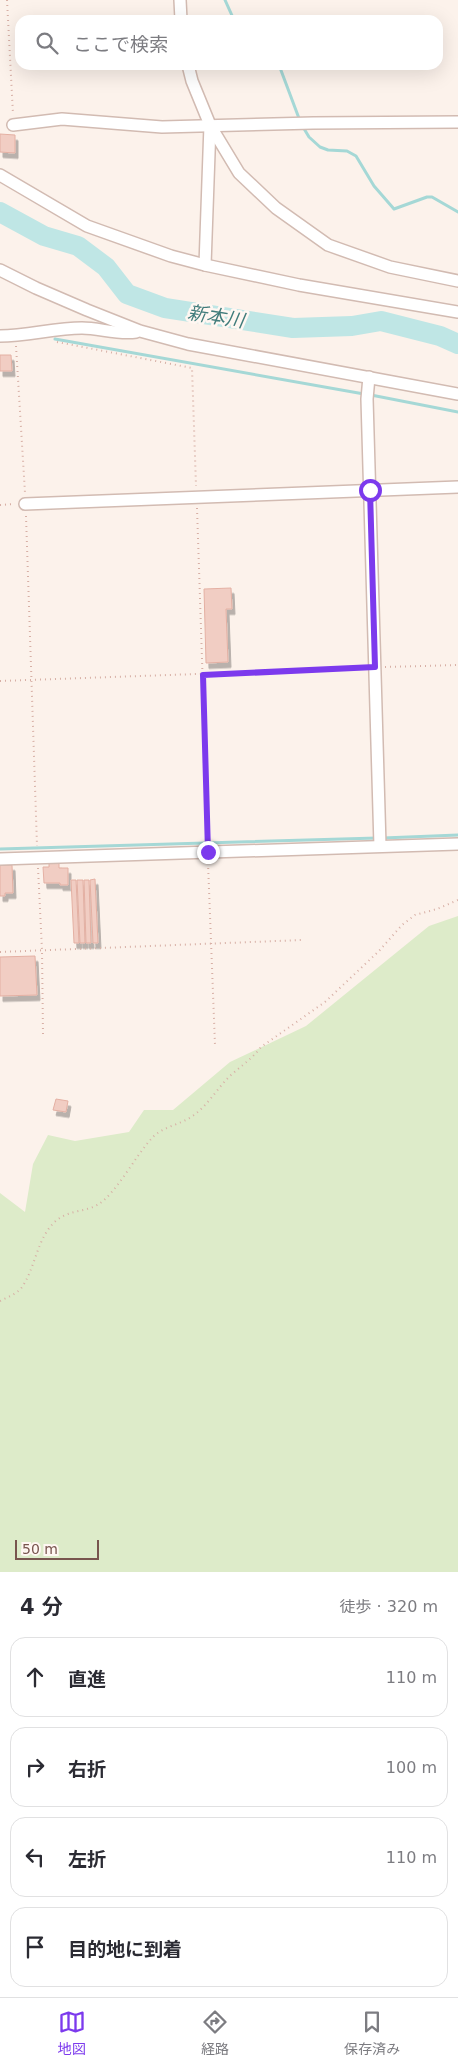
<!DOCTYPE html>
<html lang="ja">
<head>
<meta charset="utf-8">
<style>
  :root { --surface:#fff; --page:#f7f7f7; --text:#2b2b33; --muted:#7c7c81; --line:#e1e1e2; --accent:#7c3aed }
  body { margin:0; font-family:"DejaVu Sans","Noto Sans JP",sans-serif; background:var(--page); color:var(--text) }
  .scale { position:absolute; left:15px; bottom:12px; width:84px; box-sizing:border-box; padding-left:5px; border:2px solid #78554e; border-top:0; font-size:14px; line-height:18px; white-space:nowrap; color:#78554e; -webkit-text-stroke:4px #fff7f2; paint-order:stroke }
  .stop { position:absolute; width:15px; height:15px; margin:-11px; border:4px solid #7c3aed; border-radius:50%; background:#fff }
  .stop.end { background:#7c3aed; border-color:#fff; box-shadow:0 1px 5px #0008 }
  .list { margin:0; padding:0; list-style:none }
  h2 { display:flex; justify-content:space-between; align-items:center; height:65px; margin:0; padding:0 20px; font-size:21px }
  h2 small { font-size:16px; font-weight:400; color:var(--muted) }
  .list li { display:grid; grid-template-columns:32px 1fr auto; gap:15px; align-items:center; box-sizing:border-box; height:80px; margin:0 10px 10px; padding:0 10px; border:1px solid var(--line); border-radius:15px }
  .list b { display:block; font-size:19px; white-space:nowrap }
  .list em { font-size:16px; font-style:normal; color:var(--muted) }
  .icon { flex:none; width:28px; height:28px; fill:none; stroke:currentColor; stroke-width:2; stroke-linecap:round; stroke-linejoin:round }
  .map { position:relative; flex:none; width:458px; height:1572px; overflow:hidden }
  .search { position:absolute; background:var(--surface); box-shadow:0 5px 20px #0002; left:15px; right:15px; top:15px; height:55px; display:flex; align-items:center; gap:12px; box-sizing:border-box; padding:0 18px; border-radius:15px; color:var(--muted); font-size:19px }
  .sheet { height:425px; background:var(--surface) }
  nav { display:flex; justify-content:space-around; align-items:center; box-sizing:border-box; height:70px; border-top:1px solid var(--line); background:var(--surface); font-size:14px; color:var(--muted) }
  nav a { display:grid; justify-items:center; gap:2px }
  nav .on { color:var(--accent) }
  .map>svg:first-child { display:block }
</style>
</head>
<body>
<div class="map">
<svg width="458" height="1572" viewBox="0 0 458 1572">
  <defs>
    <filter id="shadow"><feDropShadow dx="3" dy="5.5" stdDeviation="0" flood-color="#0004"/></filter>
  </defs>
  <rect width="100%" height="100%" fill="#fcf2eb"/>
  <!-- green -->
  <polygon fill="#ddebc9" points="458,916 458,1572 0,1572 0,1193 25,1212 33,1164 48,1135 75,1141 129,1132 144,1110 173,1110 230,1062 306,1026 429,926"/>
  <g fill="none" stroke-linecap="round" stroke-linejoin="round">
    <!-- stream -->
    <g stroke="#a5d8d6" stroke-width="3">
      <polyline points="225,0 234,20"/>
      <polyline points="279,65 300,121"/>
      <polyline points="303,127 309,137 320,147 328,150 347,151 356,156 374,186 394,209 427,197 432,197 458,212"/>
      <polyline points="55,339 364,394"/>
      <polyline points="371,395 458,412"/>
      <polyline points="383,838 458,835"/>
      <polyline points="0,849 377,838"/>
    </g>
    <!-- river -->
    <polyline stroke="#bfe6e5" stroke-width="20" points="0,212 44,236 78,246 106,267 127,294 165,308 293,328 352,326 381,321 440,336 458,344"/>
  </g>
  <!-- building -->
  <g fill="#f1cdc3" stroke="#e4b0a3" filter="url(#shadow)">
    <polygon points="0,134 15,135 15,153 0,152"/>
    <polygon points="0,355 11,355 12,371 0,371"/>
    <polygon points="231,588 232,609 226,609 228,662 206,663 204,589"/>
    <polygon points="49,863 59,863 59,868 68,868 68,885 60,885 60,883 44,883 43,867 49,867"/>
    <polygon points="0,865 12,865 13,893 5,893 5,896 0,896"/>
    <polygon points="95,879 98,943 93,943 90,880"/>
    <polygon points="71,880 76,880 79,943 74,943"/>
    <polygon points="77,880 83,880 85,943 80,943"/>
    <polygon points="84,880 89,880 91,943 86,943"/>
    <polygon points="35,956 37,995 0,996 0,957"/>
    <polygon points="56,1099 68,1101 66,1112 53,1110"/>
  </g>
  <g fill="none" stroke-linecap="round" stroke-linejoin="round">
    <!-- minor casing -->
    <g stroke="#d2bbb2" stroke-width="14">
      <g id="minor">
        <polyline points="180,0 181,20"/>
        <polyline points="188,65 192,81 210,125 239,173 276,208 328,245 390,267 458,281"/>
        <polyline points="13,125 62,119 162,127 313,123 458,122"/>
        <polyline points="0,175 87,226 171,256 205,265 299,285 458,312"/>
        <polyline points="205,265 210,125"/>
        <polyline points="0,270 36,288 87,310 140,331 188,344 458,394"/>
        <path d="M 0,336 C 28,336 54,328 82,328 C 99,328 119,335 136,332"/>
        <polyline points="369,377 367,399 380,846"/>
        <polyline points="25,504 458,487"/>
        <polyline points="0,859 458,844"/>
      </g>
    </g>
    <!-- path -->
    <g stroke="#d7afa5" stroke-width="2" stroke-dasharray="1 4" stroke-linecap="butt">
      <polyline points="7,0 13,114"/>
      <polyline points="57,342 192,368 196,486"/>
      <polyline points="16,346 25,493"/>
      <polyline points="0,505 15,504"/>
      <polyline points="197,508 208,840"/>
      <polyline points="26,516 37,846"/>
      <polyline points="385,667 458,665"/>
      <polyline points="0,681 365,668"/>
      <polyline points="208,863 215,1045"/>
      <polyline points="38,868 42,950 43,1034"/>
      <polyline points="0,952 302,940"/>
      <path d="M 0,1301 C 8,1297 17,1294 22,1287 C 36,1267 37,1236 57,1220 C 69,1210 86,1212 99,1204 C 117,1192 136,1155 152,1138 C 163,1126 181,1125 194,1115 C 209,1104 218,1087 231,1075 C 241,1066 252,1059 261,1047 L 325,1002 L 379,951 L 402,925 L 415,915 L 437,909 L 458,900"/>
    </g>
    <!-- minor -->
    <use href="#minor" stroke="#fff" stroke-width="11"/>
  </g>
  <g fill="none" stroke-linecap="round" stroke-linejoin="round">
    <!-- route -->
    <polyline stroke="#7c3aed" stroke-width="6" points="208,852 203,675 375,667 370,490"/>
  </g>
  <g text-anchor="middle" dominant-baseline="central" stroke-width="5" stroke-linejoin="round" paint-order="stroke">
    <!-- water labels -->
    <g font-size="19" font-style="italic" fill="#417c7b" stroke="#fff7f2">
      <text transform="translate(216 316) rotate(9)">新本川</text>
    </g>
  </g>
</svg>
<div class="scale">50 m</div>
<div class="stop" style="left:370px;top:490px"></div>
<div class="stop end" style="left:208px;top:852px"></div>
<div class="search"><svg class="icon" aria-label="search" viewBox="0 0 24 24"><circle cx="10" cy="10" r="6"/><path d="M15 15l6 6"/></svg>ここで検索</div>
</div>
<section class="sheet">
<h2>4 分<small>徒歩 · 320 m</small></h2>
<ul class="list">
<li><svg class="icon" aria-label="ahead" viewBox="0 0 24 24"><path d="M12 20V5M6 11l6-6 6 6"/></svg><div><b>直進</b></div><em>110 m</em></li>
<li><svg class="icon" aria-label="right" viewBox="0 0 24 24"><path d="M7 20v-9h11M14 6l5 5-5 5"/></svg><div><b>右折</b></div><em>100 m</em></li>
<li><svg class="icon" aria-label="left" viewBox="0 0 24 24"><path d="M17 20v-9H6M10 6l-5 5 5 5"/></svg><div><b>左折</b></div><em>110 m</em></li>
<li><svg class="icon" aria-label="arrive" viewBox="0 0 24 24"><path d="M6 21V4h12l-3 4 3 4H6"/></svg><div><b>目的地に到着</b></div></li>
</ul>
</section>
<nav>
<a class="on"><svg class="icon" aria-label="map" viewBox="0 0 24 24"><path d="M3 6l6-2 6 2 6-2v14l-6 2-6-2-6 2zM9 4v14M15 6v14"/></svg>地図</a>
<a><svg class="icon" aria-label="directions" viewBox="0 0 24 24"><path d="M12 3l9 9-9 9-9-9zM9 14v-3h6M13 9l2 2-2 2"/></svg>経路</a>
<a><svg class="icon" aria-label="saved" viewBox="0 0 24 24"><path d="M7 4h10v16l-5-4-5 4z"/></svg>保存済み</a>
</nav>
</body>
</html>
